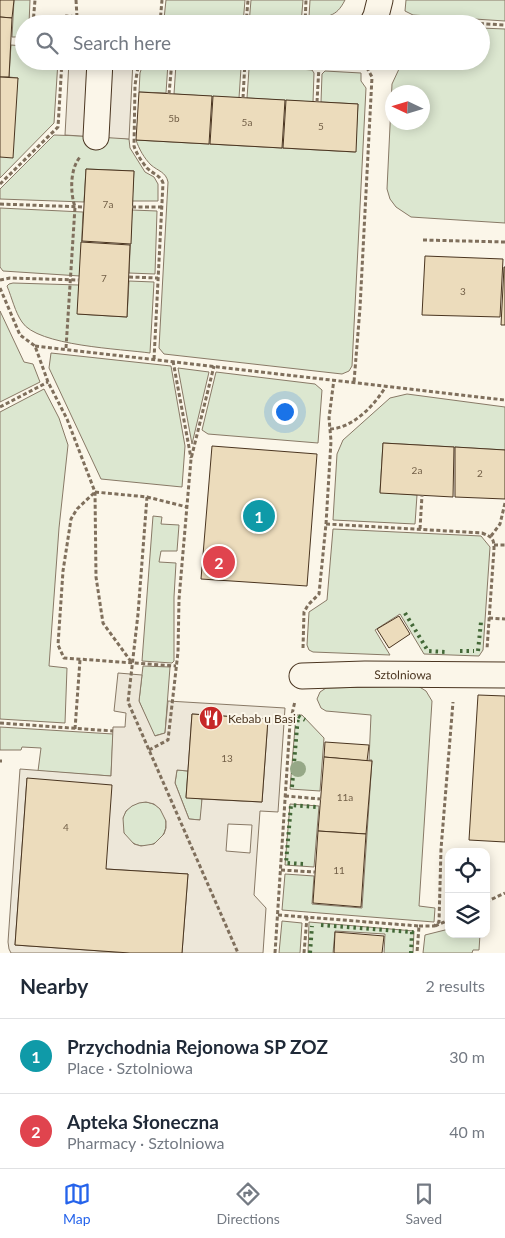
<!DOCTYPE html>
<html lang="en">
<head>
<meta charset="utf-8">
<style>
  :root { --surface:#fff; --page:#f2f2f3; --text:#1f2937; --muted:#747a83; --line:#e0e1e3; --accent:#2563eb }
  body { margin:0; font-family:Lato,sans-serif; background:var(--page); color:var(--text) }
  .controls { position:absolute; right:15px; bottom:15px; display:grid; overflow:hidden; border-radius:10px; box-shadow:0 2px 12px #0003 }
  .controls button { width:45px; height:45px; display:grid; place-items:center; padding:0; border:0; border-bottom:1px solid var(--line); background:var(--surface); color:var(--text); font:25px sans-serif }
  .compass { position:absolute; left:385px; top:85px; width:45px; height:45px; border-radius:50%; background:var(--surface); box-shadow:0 2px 12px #0003; rotate:274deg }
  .you { position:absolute; left:284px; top:411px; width:18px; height:18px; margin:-12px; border:4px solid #fff; border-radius:50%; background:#1a73e8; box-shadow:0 0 0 8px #1a73e833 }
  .badge { display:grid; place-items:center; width:32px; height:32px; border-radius:50%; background:var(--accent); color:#fff; font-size:16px; font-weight:700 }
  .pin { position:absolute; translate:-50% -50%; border:2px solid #fff; box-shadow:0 1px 5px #0006 }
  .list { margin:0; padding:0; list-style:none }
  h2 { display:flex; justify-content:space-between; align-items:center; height:65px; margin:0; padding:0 20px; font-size:21px }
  h2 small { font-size:16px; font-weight:400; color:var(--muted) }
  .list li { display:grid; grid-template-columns:32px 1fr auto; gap:15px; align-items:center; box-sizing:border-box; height:75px; padding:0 20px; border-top:1px solid var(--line) }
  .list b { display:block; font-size:19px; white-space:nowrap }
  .list p { margin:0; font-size:16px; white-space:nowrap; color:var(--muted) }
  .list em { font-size:16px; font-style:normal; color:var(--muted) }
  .icon { flex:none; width:28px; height:28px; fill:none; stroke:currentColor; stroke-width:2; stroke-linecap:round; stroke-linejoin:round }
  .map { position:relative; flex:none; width:505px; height:953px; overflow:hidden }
  .search { position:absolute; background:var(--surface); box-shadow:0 2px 12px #0003; left:15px; right:15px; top:15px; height:55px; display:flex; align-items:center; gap:12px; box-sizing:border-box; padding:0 18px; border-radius:28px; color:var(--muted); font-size:19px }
  .sheet { height:215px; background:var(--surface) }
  nav { display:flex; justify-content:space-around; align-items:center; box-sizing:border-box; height:70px; border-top:1px solid var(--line); background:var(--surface); font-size:14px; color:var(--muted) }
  nav a { display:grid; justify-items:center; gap:2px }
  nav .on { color:var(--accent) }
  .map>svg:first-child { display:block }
</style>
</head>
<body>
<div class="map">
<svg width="505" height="953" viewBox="0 0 505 953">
  <rect width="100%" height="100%" fill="#fbf6e9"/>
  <!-- green -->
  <g fill="#dce7d0" stroke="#887966" fill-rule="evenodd">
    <polygon points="14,0 30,0 29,24 24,24 24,37 12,37"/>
    <polygon points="166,0 245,0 243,24 164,19"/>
    <polygon points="251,0 303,0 301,24 249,24"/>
    <path d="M 310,0 L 345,0 C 336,18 327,17 309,17 Z"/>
    <polygon points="406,0 505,0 505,21 413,15 405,11"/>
    <path d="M 481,28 L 505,29 L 505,223 L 411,217 L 396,207 L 390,199 L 387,189 L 392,84 L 399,69 L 400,61 L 481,61 ZM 392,92 L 422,92 L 422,122 L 392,122 Z"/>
    <polygon points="11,45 24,46 24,61 58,61 54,123 0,178 0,157 18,78 9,77"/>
    <polygon points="144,61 167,61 168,63 166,93 139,92 140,73"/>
    <polygon points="179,61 239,64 241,68 239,98 174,94 176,64"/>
    <polygon points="252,65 312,70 314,73 313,102 247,98 249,69"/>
    <path d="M 325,71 L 361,73 L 361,81 L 366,88 L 352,366 L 349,371 L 342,374 L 164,354 L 159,348 L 168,182 C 166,172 158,171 151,165 C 144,158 139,149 136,140 L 355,152 L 358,104 L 321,102 L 322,74 Z"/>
    <polygon points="54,135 112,137 129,139 130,148 145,172 154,177 158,184 158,201 132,201 134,171 86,169 84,202 0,199 0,189"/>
    <polygon points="0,208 83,212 80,276 3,271 0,267"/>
    <polygon points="132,210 157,211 155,274 129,273"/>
    <path d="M 129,281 L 154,282 L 150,353 C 122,349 37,346 22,322 C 15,312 12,298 7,286 L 9,284 L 13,283 L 79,285 L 78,314 L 127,317 Z"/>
    <polygon points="0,311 24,362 33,364 40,382 0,402"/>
    <polygon points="51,353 171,366 185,446 182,487 101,479 49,368"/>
    <polygon points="178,368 209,372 192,444"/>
    <polygon points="216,372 315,384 322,390 318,443 208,434 202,430"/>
    <polygon points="44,389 59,418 68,445 59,528 49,666 67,668 65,723 0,719 0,412"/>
    <polygon points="407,394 505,407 505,450 383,443 380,492 417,495 415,524 333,520 337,454 343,440 390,398"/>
    <polygon points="153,516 162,517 161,524 179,525 177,551 161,551 159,562 176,563 174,597 174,661 172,663 142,661"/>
    <polygon points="333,529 481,536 490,547 483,650 479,656 424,654 400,614 375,630 390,655 313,652 309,650 307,645 309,612 327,600"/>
    <polygon points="143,666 170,667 165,733 154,736 139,701"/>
    <polygon points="418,686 426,691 432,701 419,906 435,908 434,922 282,910 285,874 314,876 312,904 362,908 372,760 369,760 371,715 326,711 321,708 317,699 320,692 326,688"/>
    <polygon points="296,715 302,715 324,738 320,791 290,789"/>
    <polygon points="0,727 113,734 111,776 38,771 41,748 22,747 21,750 0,750"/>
    <polygon points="177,770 188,771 186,797 202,799 201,820 189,819 175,783"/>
    <circle cx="144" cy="824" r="22"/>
    <polygon points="290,804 319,806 314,867 285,865"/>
    <polygon points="282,921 302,923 300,953 279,953"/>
    <polygon points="309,922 414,931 413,953 384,953 385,934 335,931 333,953 308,953"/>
    <polygon points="449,929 449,934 480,934 479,950 473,950 472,953 423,953 425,935"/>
  </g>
  <!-- parking -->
  <g fill="#ede7d9" stroke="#887966" fill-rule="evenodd">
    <polygon points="69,61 133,61 129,139 65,135"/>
    <path d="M 118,673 L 142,675 L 139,701 L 155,736 L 165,733 L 168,701 L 285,708 L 278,812 L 260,811 L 254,895 L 266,908 L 263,953 L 182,953 L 188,874 L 106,869 L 27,778 L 15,945 L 130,953 L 11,953 L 9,949 L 8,942 L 20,769 L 111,776 L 113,727 L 125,727 L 126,713 L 114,711 ZM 192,714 L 268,719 L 262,802 L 202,799 L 200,820 L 189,819 L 175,783 L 177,770 L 188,771 ZM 146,802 L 154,804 L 160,809 L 166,821 L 166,828 L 164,834 L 154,844 L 141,846 L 134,844 L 124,833 L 123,818 L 126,811 L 132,806 L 139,803 ZM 228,824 L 252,825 L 250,853 L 226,851 Z"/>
  </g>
  <!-- building -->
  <g fill="#ecdcbc" stroke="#4a3520">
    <polygon points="0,0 14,0 12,18 0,17"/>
    <polygon points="0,17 12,18 9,77 0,77"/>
    <polygon points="0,77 18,78 13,158 0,157"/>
    <polygon points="139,92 212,96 209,144 136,140"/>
    <polygon points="213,96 285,100 282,148 210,144"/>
    <polygon points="286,100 358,104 356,152 283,148"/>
    <polygon points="86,169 134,171 131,244 82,241"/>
    <polygon points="81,242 130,245 127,317 77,314"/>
    <polygon points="425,256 503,259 500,317 422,315"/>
    <polygon points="504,267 505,267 505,325 501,325"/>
    <polygon points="383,443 454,447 453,497 380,493"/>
    <polygon points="212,446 317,454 307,586 201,579"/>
    <polygon points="455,447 505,450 505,499 455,497"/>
    <polygon points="399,616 410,634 389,648 377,629"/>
    <polygon points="478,695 505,696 505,842 469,840"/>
    <polygon points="192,714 268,719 262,802 186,798"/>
    <polygon points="325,742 369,745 367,761 324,757"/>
    <polygon points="324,757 372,761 366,834 318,831"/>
    <polygon points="27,778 112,785 106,869 188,874 182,953 130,953 15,945"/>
    <polygon points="318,831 366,834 361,907 313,903"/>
    <polygon points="335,932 384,936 382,953 334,953"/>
  </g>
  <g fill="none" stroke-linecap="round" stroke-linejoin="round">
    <!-- minor casing -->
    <g stroke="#4a3520" stroke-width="27">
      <g id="minor">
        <polyline points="372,24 376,16 380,0"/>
        <polyline points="96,137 100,61"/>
        <path id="s1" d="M 302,676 L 365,674 L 505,675"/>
      </g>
    </g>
    <!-- path -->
    <g stroke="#7f6f5c" stroke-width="3" stroke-dasharray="4 2.5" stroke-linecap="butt">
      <polyline points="76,0 77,17"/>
      <polyline points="402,19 505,25"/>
      <polyline points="160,23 162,0"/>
      <polyline points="33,24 35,0"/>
      <polyline points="65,24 66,16 173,24"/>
      <polyline points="246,24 248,0"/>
      <polyline points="305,24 306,0"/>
      <path d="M 139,61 L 135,85 L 134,146 C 136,153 142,162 147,168 C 153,174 160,175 163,183 L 154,359"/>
      <polyline points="256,61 367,68 372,77 360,308 354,382"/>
      <polyline points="169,94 172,61"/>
      <polyline points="243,98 245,61"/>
      <polyline points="317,102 319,66"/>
      <polyline points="0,184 58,127 62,61"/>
      <polyline points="0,204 83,207"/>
      <polyline points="132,207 162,207"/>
      <polyline points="423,240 505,242"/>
      <polyline points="129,277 158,278"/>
      <polyline points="0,280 10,278 79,280"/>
      <polyline points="0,288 20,335 35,346 48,382 67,419 95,492 96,577 103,623 132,663"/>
      <polyline points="35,346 505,400"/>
      <path d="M 66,348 L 75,207 C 70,192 70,169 80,157"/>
      <polyline points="173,361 191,458"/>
      <polyline points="0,407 48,382"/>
      <path d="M 330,429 C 353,428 375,405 386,386"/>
      <polyline points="95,492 147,497 138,614 128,702 238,953"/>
      <polyline points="94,493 77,509 71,519 63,571 58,645 64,658 176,666"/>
      <polyline points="147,497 187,507"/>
      <path d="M 326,524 L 482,533 C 492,537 494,538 494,549 L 487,649"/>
      <polyline points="420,529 422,495"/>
      <polyline points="491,536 500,524 505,503"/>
      <polyline points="494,545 505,545"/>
      <polyline points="489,618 505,619"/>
      <polyline points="303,648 304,612 308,605 319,594 326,524 331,441 329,418 334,379"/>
      <polyline points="0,723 113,731"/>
      <polyline points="75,729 80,660"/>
      <polyline points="149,750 168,740 178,652 179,599 191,459 214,366"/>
      <polyline points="0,761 2,761"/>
      <polyline points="285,796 321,799"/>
      <polyline points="281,870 315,872"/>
      <polyline points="486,902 505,893"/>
      <polyline points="278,915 419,926 417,953"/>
      <polyline points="419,926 434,926 439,922 441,849 453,702"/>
      <polyline points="435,926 449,920"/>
      <polyline points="275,953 290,723 295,701"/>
      <polyline points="304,953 307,917"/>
    </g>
    <!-- minor -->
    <use href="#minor" stroke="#fbf6e9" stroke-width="25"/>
    <!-- hedge -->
    <g stroke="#436837" stroke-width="4" stroke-dasharray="2.5 4" stroke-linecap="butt">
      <polyline points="405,613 428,651 446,652"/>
      <polyline points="460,651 474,651"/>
      <polyline points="478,651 481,622"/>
      <polyline points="292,787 298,716 305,720"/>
      <polyline points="303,864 286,863 291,805 317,807"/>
      <polyline points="321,925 412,932 411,953"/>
      <polyline points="310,953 312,926"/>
    </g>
  </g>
  <!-- trees -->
  <circle fill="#96a887" cx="298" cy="769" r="8"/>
  <!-- icons -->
  <defs>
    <g id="restaurant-disc" transform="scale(1.25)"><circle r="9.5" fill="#c62828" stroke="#fbf6e9"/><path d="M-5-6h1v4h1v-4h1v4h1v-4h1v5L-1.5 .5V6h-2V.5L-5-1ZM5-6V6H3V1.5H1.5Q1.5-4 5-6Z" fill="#fff"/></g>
  </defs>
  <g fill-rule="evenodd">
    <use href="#restaurant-disc" x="211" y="718"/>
  </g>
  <g text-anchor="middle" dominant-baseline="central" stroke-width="4" stroke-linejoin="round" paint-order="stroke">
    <!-- number labels -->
    <g font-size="10" fill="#725f47">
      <text x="174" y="118">5b</text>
      <text x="247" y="122">5a</text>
      <text x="321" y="126">5</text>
      <text x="108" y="204">7a</text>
      <text x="104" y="278">7</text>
      <text x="463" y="291">3</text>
      <text x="417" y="470">2a</text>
      <text x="480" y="473">2</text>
      <text x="227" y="758">13</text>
      <text x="345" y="797">11a</text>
      <text x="66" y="827">4</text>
      <text x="339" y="870">11</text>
    </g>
    <!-- street labels -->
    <g font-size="12" fill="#4a3520" stroke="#fbf6e9">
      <text stroke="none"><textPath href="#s1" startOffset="101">Sztolniowa</textPath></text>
    </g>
    <!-- poi labels -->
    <g font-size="12" fill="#4a3520" stroke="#fbf6e9" text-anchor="start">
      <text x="228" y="718">Kebab u Basi</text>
    </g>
  </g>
</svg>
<div class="controls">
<button><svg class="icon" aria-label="locate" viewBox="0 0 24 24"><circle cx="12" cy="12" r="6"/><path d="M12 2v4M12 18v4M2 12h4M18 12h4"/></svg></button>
<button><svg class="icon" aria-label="layers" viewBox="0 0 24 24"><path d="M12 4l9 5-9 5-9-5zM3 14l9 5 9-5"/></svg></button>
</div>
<svg class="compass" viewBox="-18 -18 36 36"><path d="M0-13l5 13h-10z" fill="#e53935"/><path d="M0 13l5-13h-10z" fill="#747a83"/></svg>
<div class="you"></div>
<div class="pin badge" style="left:259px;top:516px;background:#0f9aa8">1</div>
<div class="pin badge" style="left:219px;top:562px;background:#e0444e">2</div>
<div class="search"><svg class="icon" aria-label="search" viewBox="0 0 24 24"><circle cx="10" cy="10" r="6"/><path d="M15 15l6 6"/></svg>Search here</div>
</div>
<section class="sheet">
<h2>Nearby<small>2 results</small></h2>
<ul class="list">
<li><span class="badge" style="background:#0f9aa8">1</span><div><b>Przychodnia Rejonowa SP ZOZ</b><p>Place · Sztolniowa</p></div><em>30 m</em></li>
<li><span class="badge" style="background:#e0444e">2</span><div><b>Apteka Słoneczna</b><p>Pharmacy · Sztolniowa</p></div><em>40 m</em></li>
</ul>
</section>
<nav>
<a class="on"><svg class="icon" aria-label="map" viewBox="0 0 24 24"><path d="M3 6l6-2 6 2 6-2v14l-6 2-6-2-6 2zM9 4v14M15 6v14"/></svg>Map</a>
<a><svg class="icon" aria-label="directions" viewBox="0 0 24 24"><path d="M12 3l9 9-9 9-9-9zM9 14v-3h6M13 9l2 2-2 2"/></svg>Directions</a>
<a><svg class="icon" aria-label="saved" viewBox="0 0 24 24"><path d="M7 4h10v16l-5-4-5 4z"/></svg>Saved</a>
</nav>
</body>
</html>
